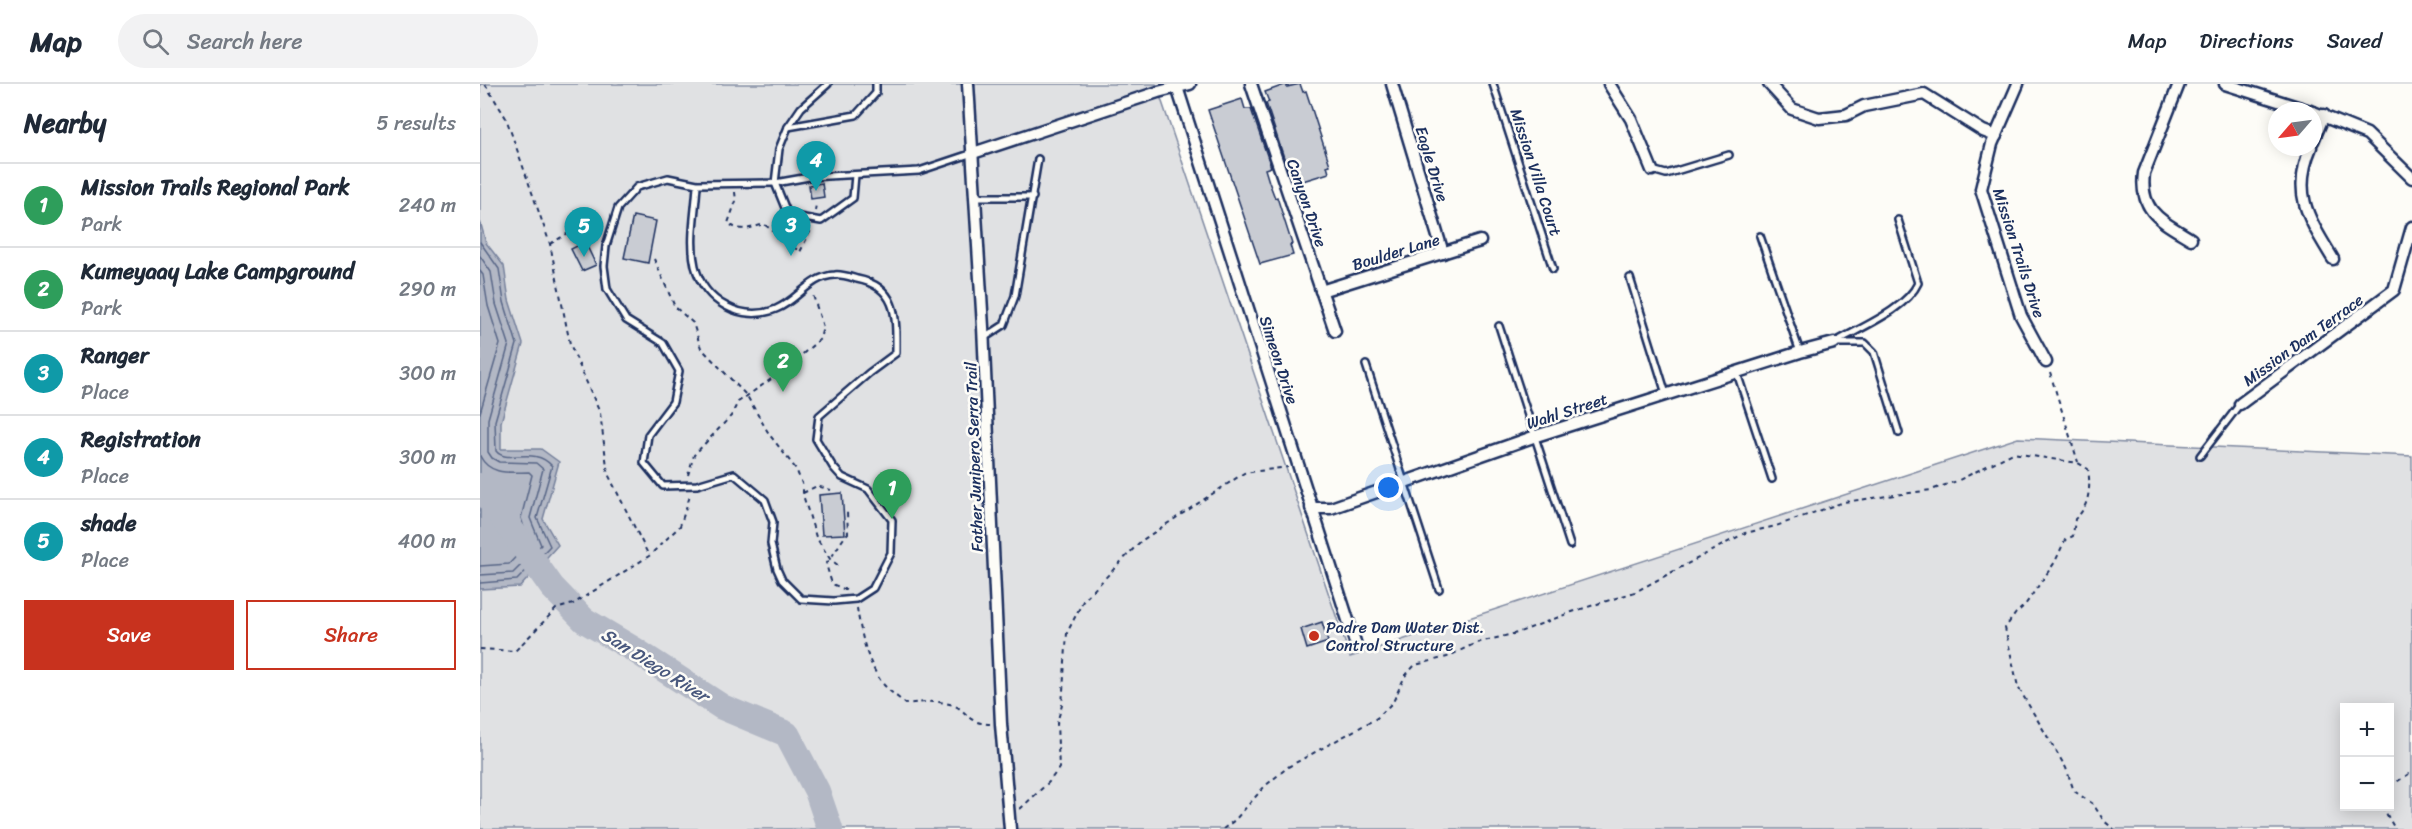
<!DOCTYPE html>
<html lang="en">
<head>
<meta charset="utf-8">
<style>
  :root { --surface:#fff; --page:#f2f2f3; --text:#1f2937; --muted:#747a83; --line:#e0e1e3; --accent:#c8321e }
  body { margin:0; font-family:Sriracha,sans-serif; background:var(--page); color:var(--text) }
  .controls { position:absolute; right:18px; bottom:18px; display:grid; overflow:hidden; border-radius:0px; box-shadow:0 3px 15px #0003 }
  .controls button { width:54px; height:54px; display:grid; place-items:center; padding:0; border:0; border-bottom:2px solid var(--line); background:var(--surface); color:var(--text); font:30px sans-serif }
  .compass { position:absolute; left:1788px; top:18px; width:54px; height:54px; border-radius:50%; background:var(--surface); box-shadow:0 3px 15px #0003; rotate:242deg }
  .you { position:absolute; left:909px; top:404px; width:21px; height:21px; margin:-15px; border:4px solid #fff; border-radius:50%; background:#1a73e8; box-shadow:0 0 0 9px #1a73e833 }
  .badge { display:grid; place-items:center; width:39px; height:39px; border-radius:50%; background:var(--accent); color:#fff; font-size:20px; font-weight:700 }
  .pin { position:absolute; translate:-50% -50px; filter:drop-shadow(0 2px 3px #0008) }
  .pin::after { content:''; position:absolute; top:32px; width:21px; height:18px; background:inherit; clip-path:polygon(0 0,100% 0,50% 100%) }
  .list { margin:0; padding:0; list-style:none }
  h2 { display:flex; justify-content:space-between; align-items:center; height:78px; margin:0; padding:0 24px; font-size:26px }
  h2 small { font-size:20px; font-weight:400; color:var(--muted) }
  .list li { display:grid; grid-template-columns:39px 1fr auto; gap:18px; align-items:center; box-sizing:border-box; height:84px; padding:0 24px; border-top:2px solid var(--line) }
  .list b { display:block; font-size:22px; white-space:nowrap }
  .list p { margin:0; font-size:20px; white-space:nowrap; color:var(--muted) }
  .list em { font-size:20px; font-style:normal; color:var(--muted) }
  .actions { display:flex; gap:12px; padding:18px 24px }
  .actions a { flex:1; padding:14px 0; border:2px solid var(--accent); border-radius:0px; text-align:center; font-size:21px; color:var(--accent) }
  .actions .main { background:var(--accent); color:#fff }
  .icon { flex:none; width:33px; height:33px; fill:none; stroke:currentColor; stroke-width:2; stroke-linecap:round; stroke-linejoin:round }
  .map { position:relative; flex:none; width:1932px; height:745px; overflow:hidden }
  header { display:flex; align-items:center; gap:36px; box-sizing:border-box; height:84px; padding:0 30px; background:var(--surface); border-bottom:2px solid var(--line) }
  header strong { font-size:28px }
  nav { display:flex; gap:33px; margin-inline-start:auto; font-size:21px }
  .search { width:420px; height:54px; background:var(--page); display:flex; align-items:center; gap:15px; box-sizing:border-box; padding:0 21px; border-radius:33px; color:var(--muted); font-size:22px }
  main { display:flex }
  aside { flex:1; background:var(--surface) }
  .map>svg:first-child { display:block }
</style>
</head>
<body>
<header>
<strong>Map</strong>
<div class="search"><svg class="icon" aria-label="search" viewBox="0 0 24 24"><circle cx="10" cy="10" r="6"/><path d="M15 15l6 6"/></svg>Search here</div>
<nav><a>Map</a><a>Directions</a><a>Saved</a></nav>
</header>
<main>
<aside>
<h2>Nearby<small>5 results</small></h2>
<ul class="list">
<li><span class="badge" style="background:#2e9e5b">1</span><div><b>Mission Trails Regional Park</b><p>Park</p></div><em>240 m</em></li>
<li><span class="badge" style="background:#2e9e5b">2</span><div><b>Kumeyaay Lake Campground</b><p>Park</p></div><em>290 m</em></li>
<li><span class="badge" style="background:#0f9aa8">3</span><div><b>Ranger</b><p>Place</p></div><em>300 m</em></li>
<li><span class="badge" style="background:#0f9aa8">4</span><div><b>Registration</b><p>Place</p></div><em>300 m</em></li>
<li><span class="badge" style="background:#0f9aa8">5</span><div><b>shade</b><p>Place</p></div><em>400 m</em></li>
</ul>
<div class="actions"><a class="main">Save</a><a>Share</a></div>
</aside>
<div class="map">
<svg width="1932" height="745" viewBox="0 0 1932 745">
  <rect width="100%" height="100%" fill="#fdfcf7"/>
  <filter id="ink" filterUnits="userSpaceOnUse"><feTurbulence type="fractalNoise" baseFrequency=".0167" numOctaves="2"/><feDisplacementMap in="SourceGraphic" scale="12" xChannelSelector="R" yChannelSelector="G"/><feConvolveMatrix kernelMatrix="1 2 1 2 8 2 1 2 1" color-interpolation-filters="sRGB"/></filter>
  <g filter="url(#ink)">
    <!-- green -->
    <path fill="#e0e1e3" stroke="#7e88a0" stroke-width="1.5" fill-rule="evenodd" d="M 0,0 L 676,0 L 870,573 L 1538,354 L 1932,372 L 1932,745 L 0,745 ZM 1864,624 L 1910,624 L 1910,722 L 1864,722 Z"/>
    <!-- water -->
    <polygon fill="#b3b8c5" stroke="#76819c" stroke-width="1.5" points="0,137 6,159 24,182 29,216 43,260 21,338 21,365 61,365 79,378 63,435 78,461 40,503 0,505"/>
    <g fill="none" stroke-linecap="round" stroke-linejoin="round">
      <!-- shore -->
      <g stroke="#586687" stroke-width="1.5">
        <path d="M 0,158 L 19,185 L 24,218 L 37,260 L 15,337 L 16,367 C 27,381 54,361 72,382 L 57,434 L 70,462 L 37,496 L 0,499"/>
        <polyline points="0,172 11,188 16,220 29,260 8,335 8,368 12,374 19,378 56,379 63,385 50,434 61,461 33,489 0,491"/>
        <polyline points="0,187 3,191 8,222 20,260 0,329"/>
        <path d="M 0,372 C 10,392 31,388 49,388 L 52,391 L 41,434 L 49,459 L 29,480 L 0,482"/>
      </g>
      <!-- river -->
      <polyline stroke="#b3b8c5" stroke-width="26" points="0,402 72,503 104,536 153,565 242,623 307,650 337,707 350,745"/>
    </g>
    <!-- building -->
    <g fill="#c9ccd3" stroke="#1b2f5e" stroke-width="1.5">
      <polygon points="807,0 807,3 820,0 823,8 826,7 850,81 847,82 849,89 816,99 813,92 810,92 786,19 789,18 785,8"/>
      <polygon points="762,15 765,25 771,25 791,83 785,85 789,98 795,114 797,113 812,160 810,161 813,171 780,180 728,26"/>
      <polygon points="342,99 344,113 331,115 329,101"/>
      <polygon points="153,132 176,137 168,179 144,174"/>
      <polygon points="105,158 116,181 102,187 91,165"/>
      <polygon points="362,409 365,450 342,451 339,411"/>
      <polygon points="842,538 848,558 827,565 821,545"/>
    </g>
    <g fill="none" stroke-linecap="round" stroke-linejoin="round">
      <!-- service casing -->
      <g stroke="#1b2f5e" stroke-width="10">
        <g id="service">
          <polyline points="348,0 321,24 308,43 299,65 295,99 308,131 341,137 373,114 375,91"/>
          <polyline points="1013,0 1073,185"/>
          <polyline points="308,43 376,31 396,9 396,0"/>
          <polyline points="1172,86 1186,90 1249,71"/>
          <path d="M 217,100 C 216,126 209,156 215,182 C 224,218 262,239 296,225 C 318,216 330,192 355,191 C 361,190 370,193 377,195 C 419,203 416,235 416,269 L 389,289 L 339,332 L 336,355 L 353,383 L 362,393 L 388,405 L 412,436 L 411,469 L 393,504 L 376,515 L 354,517 L 321,515 L 302,496 L 297,485 L 291,460 L 293,438 L 285,416 L 254,390 L 217,401 L 183,402 L 164,379 L 168,351 L 193,318 L 199,287 L 183,259 L 146,236 L 127,205 L 124,182 L 126,162 L 138,124 L 157,103 L 188,94 L 217,100 L 295,99 L 329,93 L 439,87 L 493,69"/>
          <polyline points="496,113 553,113"/>
          <polyline points="1280,152 1320,268"/>
          <polyline points="1150,194 1186,310"/>
          <polyline points="1019,242 1090,461"/>
          <polyline points="504,254 524,241 535,212 558,75"/>
          <path d="M 1354,259 C 1379,244 1426,226 1438,199 L 1418,136"/>
          <polyline points="1355,259 1385,259 1394,268 1419,349"/>
          <polyline points="886,281 959,505"/>
          <polyline points="1257,289 1292,395"/>
          <polyline points="1720,372 1760,320"/>
        </g>
      </g>
      <!-- minor casing -->
      <g stroke="#1b2f5e" stroke-width="15">
        <g id="minor">
          <polyline points="488,0 503,243 521,640 530,745"/>
          <polyline points="696,0 876,561"/>
          <polyline points="771,0 855,247"/>
          <polyline points="912,0 963,169"/>
          <polyline points="1129,0 1151,35 1172,86"/>
          <polyline points="1289,0 1312,25 1339,34 1366,31 1384,22 1444,10 1503,47 1516,52"/>
          <polyline points="1538,0 1512,60 1501,105 1541,232 1566,278"/>
          <path d="M 1699,0 L 1664,89 C 1659,128 1682,137 1711,155"/>
          <polyline points="1745,0 1830,27"/>
          <polyline points="1833,28 1887,50 1932,94"/>
          <polyline points="1833,57 1844,31"/>
          <path d="M 1831,63 C 1811,110 1829,135 1853,175"/>
          <polyline points="493,69 678,8 710,0"/>
          <polyline points="841,207 1000,157"/>
          <polyline points="1760,320 1914,206 1932,143"/>
          <polyline points="831,424 851,424 1056,352 1320,268 1354,259"/>
        </g>
      </g>
      <!-- path -->
      <g stroke="#1b2f5e" stroke-width="2" stroke-dasharray="4.5 4.5" stroke-linecap="butt">
        <polyline points="5,0 26,34 70,160 90,260 120,329 128,390 169,472"/>
        <path d="M 255,108 L 256,117 L 248,139 C 260,149 270,144 284,140 L 320,168 L 332,144"/>
        <polyline points="335,127 336,120"/>
        <polyline points="70,160 90,148 121,147"/>
        <polyline points="174,175 195,223 213,239 221,264 267,312 289,350 316,385 323,402 323,411 336,453 350,475 359,482"/>
        <polyline points="1570,289 1598,378"/>
        <polyline points="208,391 214,371 251,332 258,318 303,287 340,255 343,243 333,211"/>
        <polyline points="323,409 337,402 351,406"/>
        <path d="M 366,506 L 352,500 L 346,480 C 355,470 359,459 368,449 L 367,428"/>
        <path d="M 377,524 C 381,550 387,580 404,601 C 410,608 419,614 426,620 C 442,618 458,616 473,621 C 490,628 485,639 510,640"/>
        <polyline points="0,565 35,567 76,525 93,520 169,472 200,442 210,412"/>
        <polyline points="1910,702 1932,688"/>
        <polyline points="1902,722 1915,745"/>
        <polyline points="540,725 569,698 579,684 577,639 582,621 587,549 603,517 661,457 764,389 808,383"/>
        <path d="M 743,745 L 755,736 L 785,702 L 808,683 L 897,634 L 913,618 L 925,592 L 935,581 L 967,573 L 996,559 L 1037,549 L 1092,528 L 1155,508 L 1265,449 L 1296,442 L 1364,418 L 1451,406 L 1477,397 L 1533,369 L 1598,379 L 1608,385 C 1611,404 1609,423 1595,435 L 1593,452 L 1585,456 L 1575,478 L 1545,521 L 1536,529 L 1525,544 L 1538,603 L 1586,684 L 1594,707 L 1613,720 L 1624,737 L 1634,745"/>
      </g>
      <!-- service -->
      <use href="#service" stroke="#fdfcf7" stroke-width="5"/>
      <!-- minor -->
      <use href="#minor" stroke="#fdfcf7" stroke-width="10"/>
    </g>
  </g>
  <!-- markers -->
  <circle fill="#c8321e" stroke="#fdfcf7" stroke-width="2" cx="834" cy="552" r="6"/>
  <g text-anchor="middle" dominant-baseline="central" stroke-width="5" stroke-linejoin="round" paint-order="stroke">
    <!-- street labels -->
    <g font-size="16" fill="#1b2f5e" stroke="#fdfcf7">
      <text transform="translate(952 80) rotate(73)">Eagle Drive</text>
      <text transform="translate(1056 88) rotate(72)">Mission Villa Court</text>
      <text transform="translate(827 119) rotate(71)">Canyon Drive</text>
      <text transform="translate(916 168) rotate(-17)">Boulder Lane</text>
      <text transform="translate(1539 169) rotate(72)">Mission Trails Drive</text>
      <text transform="translate(1823 256) rotate(-36)">Mission Dam Terrace</text>
      <text transform="translate(799 276) rotate(72)">Simeon Drive</text>
      <text transform="translate(1087 327) rotate(-18)">Wahl Street</text>
      <text transform="translate(494 373) rotate(-92)">Father Junipero Serra Trail</text>
    </g>
    <!-- poi labels -->
    <g font-size="16" fill="#1b2f5e" stroke="#fdfcf7" text-anchor="start">
      <text x="846" y="543">Padre Dam Water Dist.<tspan x="846" dy="18">Control Structure</tspan></text>
    </g>
    <!-- water labels -->
    <g font-size="18" font-style="italic" fill="#49587d" stroke="#fdfcf7">
      <text transform="translate(175 581) rotate(32)">San Diego River</text>
    </g>
  </g>
</svg>
<div class="controls">
<button>+</button>
<button>−</button>
</div>
<svg class="compass" viewBox="-18 -18 36 36"><path d="M0-13l5 13h-10z" fill="#e53935"/><path d="M0 13l5-13h-10z" fill="#747a83"/></svg>
<div class="you"></div>
<div class="pin badge" style="left:412px;top:435px;background:#2e9e5b">1</div>
<div class="pin badge" style="left:303px;top:308px;background:#2e9e5b">2</div>
<div class="pin badge" style="left:311px;top:172px;background:#0f9aa8">3</div>
<div class="pin badge" style="left:336px;top:107px;background:#0f9aa8">4</div>
<div class="pin badge" style="left:104px;top:173px;background:#0f9aa8">5</div>
</div>
</main>
</body>
</html>
